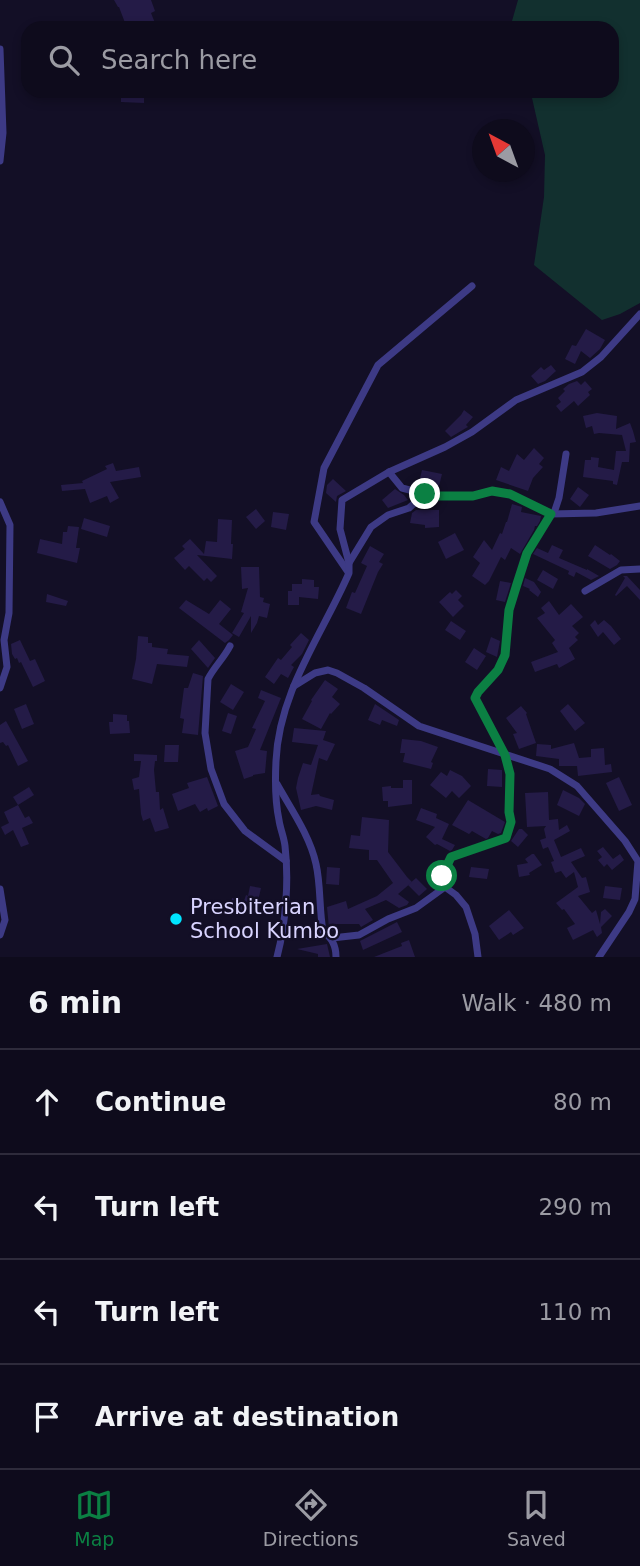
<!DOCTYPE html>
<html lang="en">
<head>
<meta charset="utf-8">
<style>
  :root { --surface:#0e0b1c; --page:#171425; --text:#f1f3f6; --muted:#9b9ba3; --line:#2e2b3b; --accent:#0b8043 }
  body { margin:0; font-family:"DejaVu Sans",sans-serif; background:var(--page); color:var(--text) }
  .compass { position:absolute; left:472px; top:119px; width:63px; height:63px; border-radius:50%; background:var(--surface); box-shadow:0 4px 10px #0003; rotate:319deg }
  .stop { position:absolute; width:21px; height:21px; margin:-16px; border:5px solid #0b8043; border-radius:50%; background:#fff }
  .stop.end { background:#0b8043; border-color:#fff; box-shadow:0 2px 7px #0008 }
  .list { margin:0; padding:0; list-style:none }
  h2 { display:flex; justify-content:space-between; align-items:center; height:91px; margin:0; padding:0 28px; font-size:30px }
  h2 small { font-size:23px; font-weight:400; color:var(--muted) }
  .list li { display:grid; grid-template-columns:46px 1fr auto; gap:21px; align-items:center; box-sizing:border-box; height:105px; padding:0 28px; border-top:2px solid var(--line) }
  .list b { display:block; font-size:26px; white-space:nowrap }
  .list em { font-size:23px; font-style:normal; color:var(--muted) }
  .icon { flex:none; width:38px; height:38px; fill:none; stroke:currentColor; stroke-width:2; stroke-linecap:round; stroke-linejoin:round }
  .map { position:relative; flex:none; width:640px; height:957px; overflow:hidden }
  .search { position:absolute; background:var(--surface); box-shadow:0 4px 10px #0003; left:21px; right:21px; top:21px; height:77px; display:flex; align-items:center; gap:18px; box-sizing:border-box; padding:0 24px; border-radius:21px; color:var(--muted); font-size:26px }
  .sheet { height:511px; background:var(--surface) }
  nav { display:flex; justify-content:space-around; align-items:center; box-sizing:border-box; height:98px; border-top:2px solid var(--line); background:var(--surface); font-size:19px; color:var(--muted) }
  nav a { display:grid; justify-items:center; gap:4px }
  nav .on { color:var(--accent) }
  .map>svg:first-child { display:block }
</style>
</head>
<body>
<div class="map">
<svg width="640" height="957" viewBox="0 0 640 957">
  <rect width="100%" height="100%" fill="#130f26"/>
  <!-- green -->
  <polygon fill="#12302f" points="518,0 640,0 640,303 620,314 602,320 534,265 544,197 545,155 532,98 528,91 612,91 612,28 510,28"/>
  <!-- building -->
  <g fill="#241b47">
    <polygon points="114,0 151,0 155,11 151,13 157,28 127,28 119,7 118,7"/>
    <polygon points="121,91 144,91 144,103 121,102"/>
    <polygon points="586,329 605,340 600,349 590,358 581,351 575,364 565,359 572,345 576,346"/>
    <polygon points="551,365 556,371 545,381 538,384 531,376 541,367 544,370"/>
    <polygon points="577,381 581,385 585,381 592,389 588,392 590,395 578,406 574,401 561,412 556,406 561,402 558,398 565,391 563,389 569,384"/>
    <polygon points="464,410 473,417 466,425 468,427 466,428 451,437 445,431 461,415"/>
    <polygon points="597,413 617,416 616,429 630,423 633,431 636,442 630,443 629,462 622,462 617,485 613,484 613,481 583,477 585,460 591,460 591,457 599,458 598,467 614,470 616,451 626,451 622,435 599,433 594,434 592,426 586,428 583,416"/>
    <polygon points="534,448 544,458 539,464 543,467 533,478 528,491 496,480 501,467 509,471 517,454 524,460"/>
    <polygon points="113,463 116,471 139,467 141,477 110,482 119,498 110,503 107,496 90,503 85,489 62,491 61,485 83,483 82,481 107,469 105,466"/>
    <polygon points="422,470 442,474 439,486 419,482"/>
    <polygon points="333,479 346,491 337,496 336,502 326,493 327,485"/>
    <polygon points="578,487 589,495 580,507 570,499"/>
    <polygon points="395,489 404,495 408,500 388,508 382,500"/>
    <polygon points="512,504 522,507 521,512 541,516 540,521 537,526 535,526 534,530 520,554 511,548 505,560 501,557 489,581 485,585 472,576 480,563 473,557 484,540 492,550 500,533 502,534 506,522 507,522"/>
    <polygon points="256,509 265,521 256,529 246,517"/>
    <polygon points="416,510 439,510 439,527 425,528 425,525 410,523 412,513"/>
    <polygon points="273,512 289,514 286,530 271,527"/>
    <polygon points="84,518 110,526 107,537 81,529"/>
    <polygon points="218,519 232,520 231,544 233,544 232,559 197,555 217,576 211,582 207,578 204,581 189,566 185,570 174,558 185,549 182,546 190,539 204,554 206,541 217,542"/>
    <polygon points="68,526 79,527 76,548 80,548 77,563 37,553 40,539 62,544 63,532 67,532"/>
    <polygon points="455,533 464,550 446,559 438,542"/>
    <polygon points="552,545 563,550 559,558 587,570 587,569 599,576 591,580 576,572 574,577 568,574 569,571 533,554 537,548 548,553"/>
    <polygon points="595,545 610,555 611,554 620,561 617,565 610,569 588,556"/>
    <polygon points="370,546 384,554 379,562 383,564 378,572 361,614 346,608 352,592 355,593 367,566 361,563"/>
    <polygon points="241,567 259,567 260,597 264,598 263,602 270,604 267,618 259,616 257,623 251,633 251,616 239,637 232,633 244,613 241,612 248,588 242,589"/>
    <polygon points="543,570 558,579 553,589 537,580"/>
    <polygon points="623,576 627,576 640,590 640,600 627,586 616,596 615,595 625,578"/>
    <polygon points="525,578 534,582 541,592 538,597 529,590 530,589 523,586"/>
    <polygon points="302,579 314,580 314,587 319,587 318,599 299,597 299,605 288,605 288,591 292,591 292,584 302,584"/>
    <polygon points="500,581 511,583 505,602 496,600"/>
    <polygon points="456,590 462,596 458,600 464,606 453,617 439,602 450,592 452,594"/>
    <polygon points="47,594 68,601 66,606 46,602"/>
    <polygon points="186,600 209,614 220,600 231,609 219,624 233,635 229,640 225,643 179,608"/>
    <polygon points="549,601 559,615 571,604 583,617 572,626 579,633 575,637 578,640 569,648 575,659 559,668 557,664 535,672 531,662 558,652 552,643 555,640 537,618 545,613 541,608"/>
    <polygon points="595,620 598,625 604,620 611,626 621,639 614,645 603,632 598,637 590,625"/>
    <polygon points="451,621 466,631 460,640 445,630"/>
    <polygon points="301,633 309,640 302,654 291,665 294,667 288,678 281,674 274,684 265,677 278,658 281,660 292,647 290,645"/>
    <polygon points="138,636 148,637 148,643 152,643 152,647 168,649 167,654 189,656 187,667 157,664 152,684 132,679 136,659"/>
    <polygon points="491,637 500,641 497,657 486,652"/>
    <polygon points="20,640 30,661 35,659 45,681 33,687 21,662 19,663 17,658 15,659 12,654 11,644"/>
    <polygon points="199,640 215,658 208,668 191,649"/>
    <polygon points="474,648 486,656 477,670 465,662"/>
    <polygon points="193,673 203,676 198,735 182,733 184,719 180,718 184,688 188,688"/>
    <polygon points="325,680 338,689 332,697 340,704 331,714 330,713 321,729 302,719 312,701 311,700"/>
    <polygon points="231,684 244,692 233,710 220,702"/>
    <polygon points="261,690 281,698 260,750 267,751 265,773 253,775 253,776 244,779 235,751 248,747 256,729 252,728 265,701 258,698"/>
    <polygon points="26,704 34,724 22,729 14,709"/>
    <polygon points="375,704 399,720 397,726 382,720 380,725 368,720"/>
    <polygon points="568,704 585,723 575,731 560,711"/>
    <polygon points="521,706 527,713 526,714 536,743 519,749 513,734 517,733 506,718"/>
    <polygon points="228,713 237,716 231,734 222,731"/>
    <polygon points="113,714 127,715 127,721 129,721 130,733 110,734 109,722 113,722"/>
    <polygon points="6,721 28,761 18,766 8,745 6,746 3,742 0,743 0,725"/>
    <polygon points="294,728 326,731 323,740 335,744 327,761 319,758 311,795 319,794 320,796 334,800 332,810 316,806 301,810 296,788 298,778 303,763 311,765 318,745 292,742"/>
    <polygon points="402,739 421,741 438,747 431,762 433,763 431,769 403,762 405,753 400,753"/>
    <polygon points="574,743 579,758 591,757 591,749 604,748 605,765 611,764 612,772 578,776 577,766 559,766 559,759 536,756 537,744 551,745 551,749"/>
    <polygon points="165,745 179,745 178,762 164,762"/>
    <polygon points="134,754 157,755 157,761 155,761 154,770 156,792 159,792 160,810 163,808 169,828 155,832 150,818 143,821 141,814 139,789 134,790 132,779 139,777 141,761 134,761"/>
    <polygon points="488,769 502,770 502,787 487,786"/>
    <polygon points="450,770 462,776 471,786 459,798 452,791 446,798 430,785 441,772 447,776"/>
    <polygon points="207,777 218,806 208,811 207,808 200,812 195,804 178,811 172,794 189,788 187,783"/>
    <polygon points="619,777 632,805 619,811 606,783"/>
    <polygon points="403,780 412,780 412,804 388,807 388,801 383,801 382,787 391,786 391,788 403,788"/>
    <polygon points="29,787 34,795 18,805 13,797"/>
    <polygon points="563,790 579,798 585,804 579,816 557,805"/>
    <polygon points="548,792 549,820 558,819 559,830 567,825 570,831 554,840 561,857 581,848 585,856 571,862 582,878 586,877 590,892 578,896 592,913 596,910 600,924 601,912 605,909 612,916 601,927 602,933 597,937 593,930 573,940 567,928 575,924 564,909 562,910 556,903 578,887 574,872 566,878 561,871 555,873 551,862 554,861 548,847 543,849 540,840 546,838 544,829 546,826 527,827 525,793"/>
    <polygon points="468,800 505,822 501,833 498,834 492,831 488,838 486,839 472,831 469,834 452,825"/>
    <polygon points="18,805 25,818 29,816 33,823 22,828 29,844 21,847 13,830 5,835 1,827 9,823 4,812"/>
    <polygon points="421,808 437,814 436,818 449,824 442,839 455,845 452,850 450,851 437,844 435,845 426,837 435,827 416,820"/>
    <polygon points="362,817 389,820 388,852 407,877 412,882 398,894 409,902 407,905 399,908 386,900 365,909 373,920 361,927 359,924 336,924 338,929 332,931 329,928 327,907 346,901 348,909 377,896 393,883 377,860 369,860 369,850 349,848 351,835 360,836"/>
    <polygon points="519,829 522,829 528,835 518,847 511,841"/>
    <polygon points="603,847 613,859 620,854 624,860 612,870 607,864 604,867 598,860 602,857 597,851"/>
    <polygon points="532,854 534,854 542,865 529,873 530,875 519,877 517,865 528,863 525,859"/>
    <polygon points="327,867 340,868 339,885 326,884"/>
    <polygon points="471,867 489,869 487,879 469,877"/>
    <polygon points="416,878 427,889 419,896 408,885"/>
    <polygon points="250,886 261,888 255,914 230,909 232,898 244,901 246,895 248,896"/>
    <polygon points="605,886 622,888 620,900 603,898"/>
    <polygon points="509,910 524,928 513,935 511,932 499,940 489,926"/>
    <polygon points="397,922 402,932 363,950 360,941"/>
    <polygon points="409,940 415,957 374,957 402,946 401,943"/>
    <polygon points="327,944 330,957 318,957 318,954 297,949"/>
  </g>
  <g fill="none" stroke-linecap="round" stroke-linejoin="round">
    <!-- street -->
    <g stroke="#3d3a85" stroke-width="7">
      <polyline points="0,49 3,133 0,161"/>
      <polyline points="389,472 402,488 425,494 437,496 473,496 492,491 510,494 551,514 596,513 640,506"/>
      <polyline points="0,502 10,525 9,613 4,640 7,667 0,688"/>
      <polyline points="349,563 371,527 388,515 409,508 425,494"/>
      <polyline points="348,572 314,522 324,468 378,365 472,286"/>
      <polyline points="585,591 621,570 640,569"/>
      <path d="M 230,646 C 224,658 214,667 208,679 L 205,733 L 211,769 L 224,804 L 245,831 L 286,861"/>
      <polyline points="294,686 315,673 328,670 337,673 364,688 419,726 550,769 577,786 625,841 638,861 635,899 629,912 599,957"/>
      <path d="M 277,784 C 291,809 310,836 316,864 C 321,886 319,909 323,931 C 332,939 336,945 336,957"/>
      <polyline points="0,889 5,920 0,935"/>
      <polyline points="332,938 359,935 388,919 416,908 445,887"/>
      <path d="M 277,957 C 286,923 289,880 285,846 C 284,837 280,828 279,820 C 275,801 275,780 276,761 C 279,691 322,635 349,573 L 349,563 L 340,529 L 342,500 L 389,472 L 445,447 L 472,432 L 516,400 L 582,372 L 601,357 L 640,314"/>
      <polyline points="478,957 475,934 466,907 456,895 445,887 441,876 451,857 506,838 511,822 509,812 510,774 505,755 475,698 478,692 498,670 505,655 509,610 517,584 527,553 551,514 554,513 559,498 566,454"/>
    </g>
  </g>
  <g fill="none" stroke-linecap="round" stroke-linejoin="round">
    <!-- route -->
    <polyline stroke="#0b8043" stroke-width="9" points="425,494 437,496 473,496 492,491 510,494 551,514 527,553 517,584 509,610 505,655 498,670 478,692 475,698 505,755 510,774 509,812 511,822 506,838 451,857 442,876"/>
  </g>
  <!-- markers -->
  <circle fill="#00e5ff" stroke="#130f26" stroke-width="2.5" cx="176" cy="919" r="7"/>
  <g text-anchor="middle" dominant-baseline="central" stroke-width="5" stroke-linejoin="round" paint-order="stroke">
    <!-- poi labels -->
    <g font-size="21" fill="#d9d4ff" stroke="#130f26" text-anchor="start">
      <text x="190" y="907">Presbiterian<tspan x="190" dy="24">School Kumbo</tspan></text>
    </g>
  </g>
</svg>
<svg class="compass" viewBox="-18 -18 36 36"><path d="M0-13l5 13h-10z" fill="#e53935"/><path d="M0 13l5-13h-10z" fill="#9b9ba3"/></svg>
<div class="stop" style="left:442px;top:876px"></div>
<div class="stop end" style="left:425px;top:494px"></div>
<div class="search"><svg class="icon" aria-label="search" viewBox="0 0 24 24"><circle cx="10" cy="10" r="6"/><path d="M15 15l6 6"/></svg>Search here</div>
</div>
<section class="sheet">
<h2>6 min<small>Walk · 480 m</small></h2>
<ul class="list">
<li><svg class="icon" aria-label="ahead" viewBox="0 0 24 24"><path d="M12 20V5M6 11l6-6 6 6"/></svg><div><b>Continue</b></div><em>80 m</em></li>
<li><svg class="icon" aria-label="left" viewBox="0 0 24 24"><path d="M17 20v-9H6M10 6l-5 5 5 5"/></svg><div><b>Turn left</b></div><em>290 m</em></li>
<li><svg class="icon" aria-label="left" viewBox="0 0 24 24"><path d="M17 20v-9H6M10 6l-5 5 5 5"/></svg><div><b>Turn left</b></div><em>110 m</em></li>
<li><svg class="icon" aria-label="arrive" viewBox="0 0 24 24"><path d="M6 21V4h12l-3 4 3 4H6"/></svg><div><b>Arrive at destination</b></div></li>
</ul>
</section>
<nav>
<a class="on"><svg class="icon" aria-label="map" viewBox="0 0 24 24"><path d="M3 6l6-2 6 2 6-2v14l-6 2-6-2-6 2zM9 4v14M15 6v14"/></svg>Map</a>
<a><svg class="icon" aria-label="directions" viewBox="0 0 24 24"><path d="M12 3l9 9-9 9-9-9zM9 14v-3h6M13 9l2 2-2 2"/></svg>Directions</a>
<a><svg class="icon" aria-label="saved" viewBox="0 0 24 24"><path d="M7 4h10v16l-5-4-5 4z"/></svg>Saved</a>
</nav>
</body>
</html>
